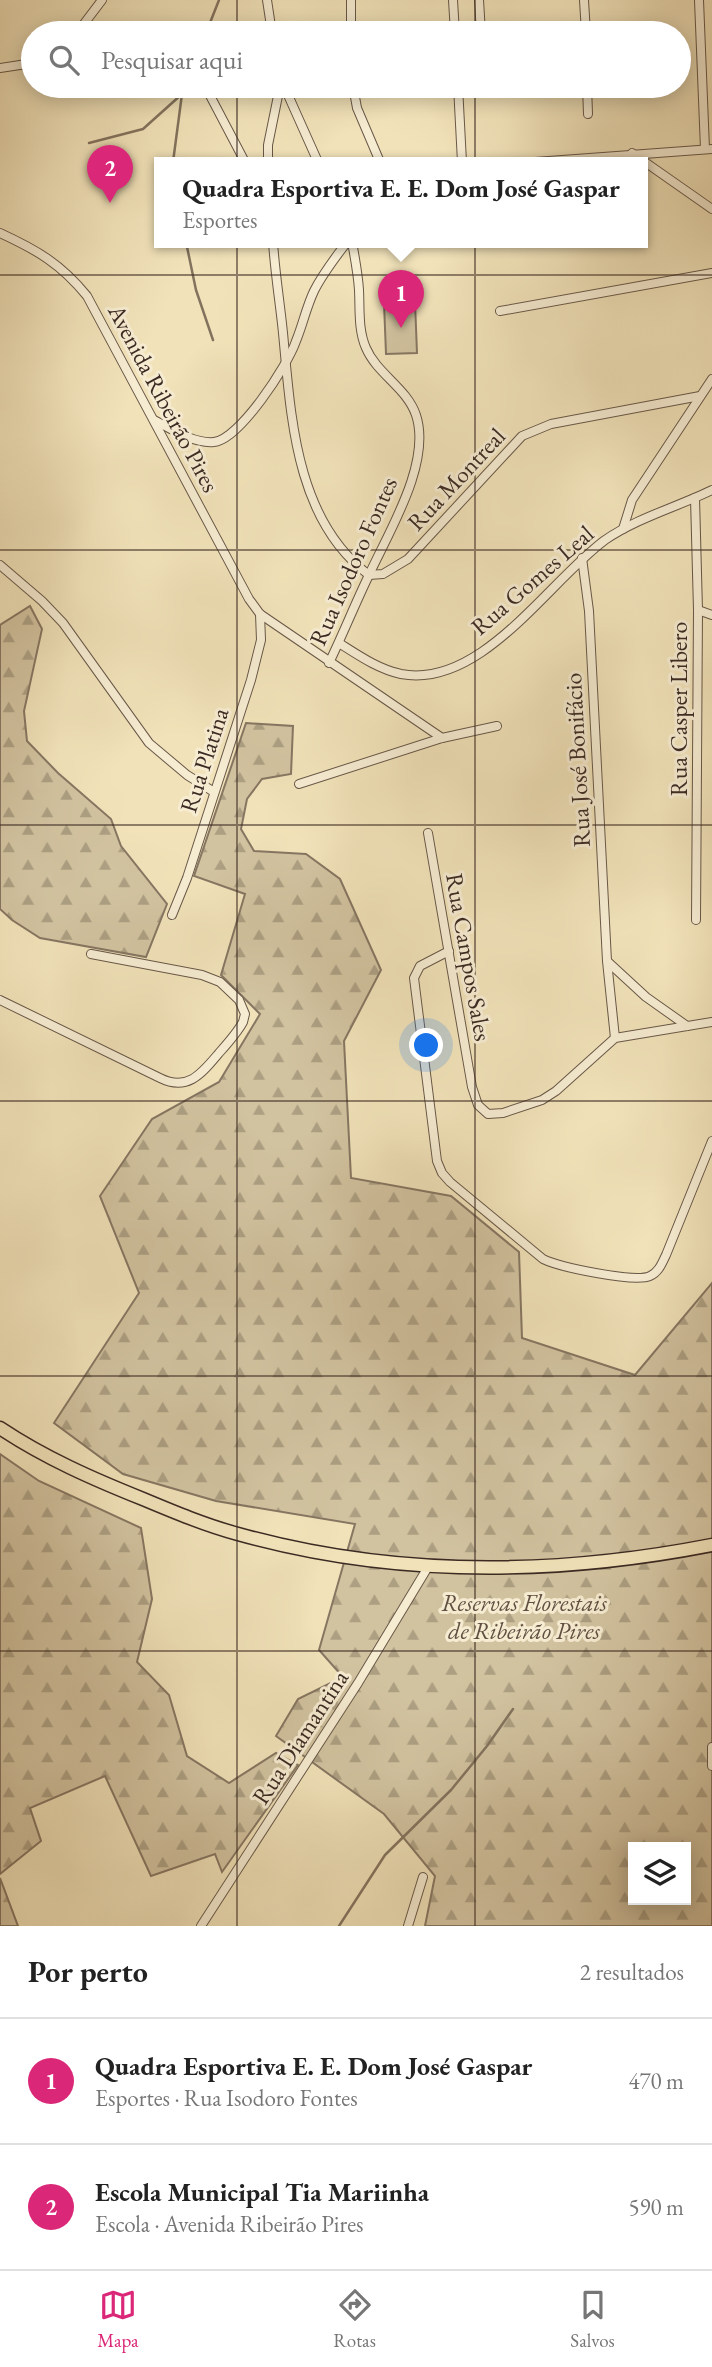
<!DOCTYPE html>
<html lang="pt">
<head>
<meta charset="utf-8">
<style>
  :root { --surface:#fff; --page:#f6f6f6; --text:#222; --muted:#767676; --line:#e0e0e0; --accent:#db2777 }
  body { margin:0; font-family:"EB Garamond",serif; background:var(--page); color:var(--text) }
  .controls { position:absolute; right:21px; bottom:21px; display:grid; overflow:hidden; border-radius:0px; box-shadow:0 4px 18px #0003 }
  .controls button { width:63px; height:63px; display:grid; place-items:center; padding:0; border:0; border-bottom:2px solid var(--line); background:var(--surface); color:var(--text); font:35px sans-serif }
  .you { position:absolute; left:427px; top:1046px; width:24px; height:24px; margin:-18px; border:5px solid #fff; border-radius:50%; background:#1a73e8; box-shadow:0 0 0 10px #1a73e833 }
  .badge { display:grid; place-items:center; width:46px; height:46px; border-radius:50%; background:var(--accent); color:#fff; font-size:23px; font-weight:700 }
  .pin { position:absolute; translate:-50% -58px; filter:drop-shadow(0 2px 4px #0008) }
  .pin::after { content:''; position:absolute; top:37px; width:24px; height:21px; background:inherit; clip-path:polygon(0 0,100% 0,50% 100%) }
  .popup { position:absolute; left:154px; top:157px; width:494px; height:91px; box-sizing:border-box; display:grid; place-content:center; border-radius:0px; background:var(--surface); filter:drop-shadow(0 2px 5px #0005); font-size:23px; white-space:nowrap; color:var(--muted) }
  .popup b { font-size:26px; color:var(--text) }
  .popup::after { content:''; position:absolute; left:50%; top:100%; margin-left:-14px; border:14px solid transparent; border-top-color:var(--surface) }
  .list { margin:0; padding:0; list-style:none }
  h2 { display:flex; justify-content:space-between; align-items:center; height:91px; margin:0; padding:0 28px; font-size:30px }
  h2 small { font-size:23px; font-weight:400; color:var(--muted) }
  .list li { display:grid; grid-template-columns:46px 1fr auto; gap:21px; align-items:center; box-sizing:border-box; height:126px; padding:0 28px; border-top:2px solid var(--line) }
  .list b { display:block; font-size:26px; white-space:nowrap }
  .list p { margin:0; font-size:23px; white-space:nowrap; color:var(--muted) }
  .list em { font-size:23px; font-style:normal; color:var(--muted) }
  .icon { flex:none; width:38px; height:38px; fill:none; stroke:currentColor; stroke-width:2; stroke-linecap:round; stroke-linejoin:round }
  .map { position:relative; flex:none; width:712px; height:1926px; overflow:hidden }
  .search { position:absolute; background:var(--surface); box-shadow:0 4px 18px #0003; left:21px; right:21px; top:21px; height:77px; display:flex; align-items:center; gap:18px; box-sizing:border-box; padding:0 24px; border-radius:38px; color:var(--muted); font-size:26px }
  .sheet { height:343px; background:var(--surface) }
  nav { display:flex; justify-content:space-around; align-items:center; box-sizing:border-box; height:98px; border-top:2px solid var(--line); background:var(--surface); font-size:19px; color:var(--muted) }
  nav a { display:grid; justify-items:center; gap:4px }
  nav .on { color:var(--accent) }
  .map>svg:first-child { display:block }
</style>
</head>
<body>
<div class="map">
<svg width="712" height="1926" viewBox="0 0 712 1926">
  <defs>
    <pattern id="forest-firs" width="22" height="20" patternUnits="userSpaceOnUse" patternTransform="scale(1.75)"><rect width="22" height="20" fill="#d2c3a0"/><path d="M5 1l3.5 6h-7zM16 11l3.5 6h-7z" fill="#ac9f82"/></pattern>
  </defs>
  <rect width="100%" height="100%" fill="#f1e2b9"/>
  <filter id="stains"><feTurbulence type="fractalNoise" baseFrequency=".00286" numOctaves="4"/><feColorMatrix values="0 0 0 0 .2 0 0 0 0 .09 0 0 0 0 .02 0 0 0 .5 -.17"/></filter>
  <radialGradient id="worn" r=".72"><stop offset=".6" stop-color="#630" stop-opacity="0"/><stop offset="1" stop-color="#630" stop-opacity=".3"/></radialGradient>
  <!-- forest -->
  <g fill="url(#forest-firs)" stroke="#867662" stroke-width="2" fill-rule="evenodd">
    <polygon points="30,606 42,629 24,711 27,741 58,773 111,819 121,846 167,904 146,957 40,938 12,920 0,909 0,625"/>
    <path d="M 246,723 L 293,726 L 291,774 L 262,779 L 247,799 L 241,829 L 254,851 L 306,854 L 340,879 L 381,970 L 344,1041 L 351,1178 L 451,1196 L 519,1252 L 522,1338 L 635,1375 L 712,1283 L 712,1926 L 425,1926 L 435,1876 L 384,1814 L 276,1736 L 298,1699 L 343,1677 L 319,1650 L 355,1524 L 216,1501 L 123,1474 L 54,1423 L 139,1293 L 100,1196 L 152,1119 L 219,1082 L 260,1014 L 221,975 L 245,894 L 194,876 ZM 633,1847 L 686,1847 L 686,1900 L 633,1900 Z"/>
    <polygon points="0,1454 39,1481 141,1528 152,1599 137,1662 169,1695 187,1756 229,1783 276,1753 298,1765 222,1872 215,1854 151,1876 105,1776 30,1808 41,1841 0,1874"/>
    <polygon points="0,1878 18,1926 0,1926"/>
  </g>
  <!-- garden -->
  <polygon fill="#d2c3a0" stroke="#867662" stroke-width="2" points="415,302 417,353 386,354 384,303"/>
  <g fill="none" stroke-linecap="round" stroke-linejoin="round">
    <!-- stream -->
    <g stroke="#83735e" stroke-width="2.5">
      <polyline points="206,33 219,0"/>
      <polyline points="89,143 143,129 182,94"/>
      <polyline points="173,162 182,94 185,86"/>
      <polyline points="186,242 196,290 213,340"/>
      <polyline points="339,1926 385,1855 451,1790 487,1746 513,1709"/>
    </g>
    <!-- minor casing -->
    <g stroke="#685848" stroke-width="10">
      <g id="minor">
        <polyline points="267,0 272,33"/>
        <polyline points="453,0 455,33"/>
        <polyline points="479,0 481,33"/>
        <polyline points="584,0 586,33"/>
        <polyline points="699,0 705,149"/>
        <polyline points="77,33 102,0"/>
        <polyline points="351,33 351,0"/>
        <polyline points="0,68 33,63"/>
        <polyline points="205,86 245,162"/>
        <polyline points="284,86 318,162"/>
        <polyline points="353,86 357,108 380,162"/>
        <polyline points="458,86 462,162"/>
        <polyline points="587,86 588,114"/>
        <polyline points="459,92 475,86"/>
        <polyline points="632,153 712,209"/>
        <polyline points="268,162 268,145 280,86"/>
        <polyline points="535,162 712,149"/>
        <path d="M 0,233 C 37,250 61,264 87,296 L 249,599 L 260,614 L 442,738"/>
        <path d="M 273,242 C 275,273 280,303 283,333 C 291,416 295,520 369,575 L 383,574 L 408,559 L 522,436 L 551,424 L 700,396"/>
        <polyline points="500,311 712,273"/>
        <path d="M 154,420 C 171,429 194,444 214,442 C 239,440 288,365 296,341 C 303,324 306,308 314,291 C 323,273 335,258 347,242"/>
        <polyline points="695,498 698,610 696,920"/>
        <polyline points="623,529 632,500 712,379"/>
        <polyline points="582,558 589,611 607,961 615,1038"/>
        <polyline points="0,565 42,601 63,623 149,743 187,775 214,792"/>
        <polyline points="698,610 712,615"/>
        <path d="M 339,643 C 358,655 378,669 401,674 C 481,689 548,582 605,540 C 637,518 677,507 712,490"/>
        <path d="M 329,663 C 343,634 355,604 369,575 C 388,533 432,463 416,415 C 407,388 377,374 366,348 C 358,330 360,309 359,290 C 358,274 355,258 352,242"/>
        <polyline points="299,784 442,738 497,726"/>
        <polyline points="428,833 472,1087 478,1105 488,1114 503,1113 542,1100 556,1091 615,1038 712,1022"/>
        <polyline points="172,915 187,878 251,680 261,640 260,614"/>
        <path d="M 449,951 L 420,966 L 414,978 L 437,1161 L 442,1173 L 450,1182 L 543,1259 C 559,1267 635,1283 650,1276 C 659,1272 662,1263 666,1255 L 712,1141"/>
        <polyline points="608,962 646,997 687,1026"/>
        <path d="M 0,1000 L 160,1078 C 188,1092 202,1073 219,1053 C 228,1043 237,1033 243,1022 L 245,1014 L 239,1000 L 220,982 L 202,975 L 91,954"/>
        <polyline points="712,1747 712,1766"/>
        <polyline points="201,1926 358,1683 428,1567"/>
        <polyline points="408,1926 423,1877"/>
      </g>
    </g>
    <!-- trunk casing -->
    <g stroke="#3b2a23" stroke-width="15">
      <path id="trunk" d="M 0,1428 C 45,1458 93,1479 143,1499 C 174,1512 205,1525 238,1534 C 395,1578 553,1576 712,1545"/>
    </g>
    <!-- minor -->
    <use href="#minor" stroke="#f6ecd2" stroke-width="8"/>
    <!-- trunk -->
    <use href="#trunk" stroke="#f1e2b9" stroke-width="12"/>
  </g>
  <!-- grid -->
  <path fill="none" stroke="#3b2a23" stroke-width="2" stroke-opacity="0.55" d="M 237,0 L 237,33M 475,0 L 475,33M 237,86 L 237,1926M 475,86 L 475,1926M 0,275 L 712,275M 0,550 L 712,550M 0,825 L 712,825M 0,1101 L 712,1101M 0,1376 L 712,1376M 0,1651 L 712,1651"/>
  <g text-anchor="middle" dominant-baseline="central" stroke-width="6" stroke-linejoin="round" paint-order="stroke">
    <!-- street labels -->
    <g font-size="24" fill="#3b2a23" stroke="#f6ecd2">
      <text transform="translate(164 398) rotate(62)">Avenida Ribeirão Pires</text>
      <text transform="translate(456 479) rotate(-47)">Rua Montreal</text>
      <text transform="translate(353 561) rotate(-66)">Rua Isodoro Fontes</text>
      <text transform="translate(532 580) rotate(-41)">Rua Gomes Leal</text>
      <text transform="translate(678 709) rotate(-90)">Rua Casper Libero</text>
      <text transform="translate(204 760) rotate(-72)">Rua Platina</text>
      <text transform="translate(577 760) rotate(-93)">Rua José Bonifácio</text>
      <text transform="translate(469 957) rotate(80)">Rua Campos Sales</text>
      <text transform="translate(300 1737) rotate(-57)">Rua Diamantina</text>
    </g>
    <!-- park labels -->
    <g font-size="24" font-style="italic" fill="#615042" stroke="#f6ecd2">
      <text x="524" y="1602">Reservas Florestais<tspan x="524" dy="28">de Ribeirão Pires</tspan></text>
    </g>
  </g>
  <rect width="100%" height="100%" filter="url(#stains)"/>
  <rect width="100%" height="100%" fill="url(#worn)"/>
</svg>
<div class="controls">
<button><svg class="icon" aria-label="layers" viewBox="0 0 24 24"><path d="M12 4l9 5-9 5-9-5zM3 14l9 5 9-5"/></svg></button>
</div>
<div class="you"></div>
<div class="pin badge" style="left:401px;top:328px">1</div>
<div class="popup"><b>Quadra Esportiva E. E. Dom José Gaspar</b>Esportes</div>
<div class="pin badge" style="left:110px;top:203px">2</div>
<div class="search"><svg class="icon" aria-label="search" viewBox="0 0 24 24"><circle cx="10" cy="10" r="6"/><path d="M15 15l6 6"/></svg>Pesquisar aqui</div>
</div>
<section class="sheet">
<h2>Por perto<small>2 resultados</small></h2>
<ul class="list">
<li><span class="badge">1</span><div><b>Quadra Esportiva E. E. Dom José Gaspar</b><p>Esportes · Rua Isodoro Fontes</p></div><em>470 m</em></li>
<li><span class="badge">2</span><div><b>Escola Municipal Tia Mariinha</b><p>Escola · Avenida Ribeirão Pires</p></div><em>590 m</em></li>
</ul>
</section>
<nav>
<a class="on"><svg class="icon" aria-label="map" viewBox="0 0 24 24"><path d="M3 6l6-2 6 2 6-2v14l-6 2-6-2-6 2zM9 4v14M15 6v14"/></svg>Mapa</a>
<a><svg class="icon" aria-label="directions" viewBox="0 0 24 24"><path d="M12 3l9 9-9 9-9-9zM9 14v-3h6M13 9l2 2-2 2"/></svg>Rotas</a>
<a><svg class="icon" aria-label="saved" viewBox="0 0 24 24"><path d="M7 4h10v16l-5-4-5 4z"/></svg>Salvos</a>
</nav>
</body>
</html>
